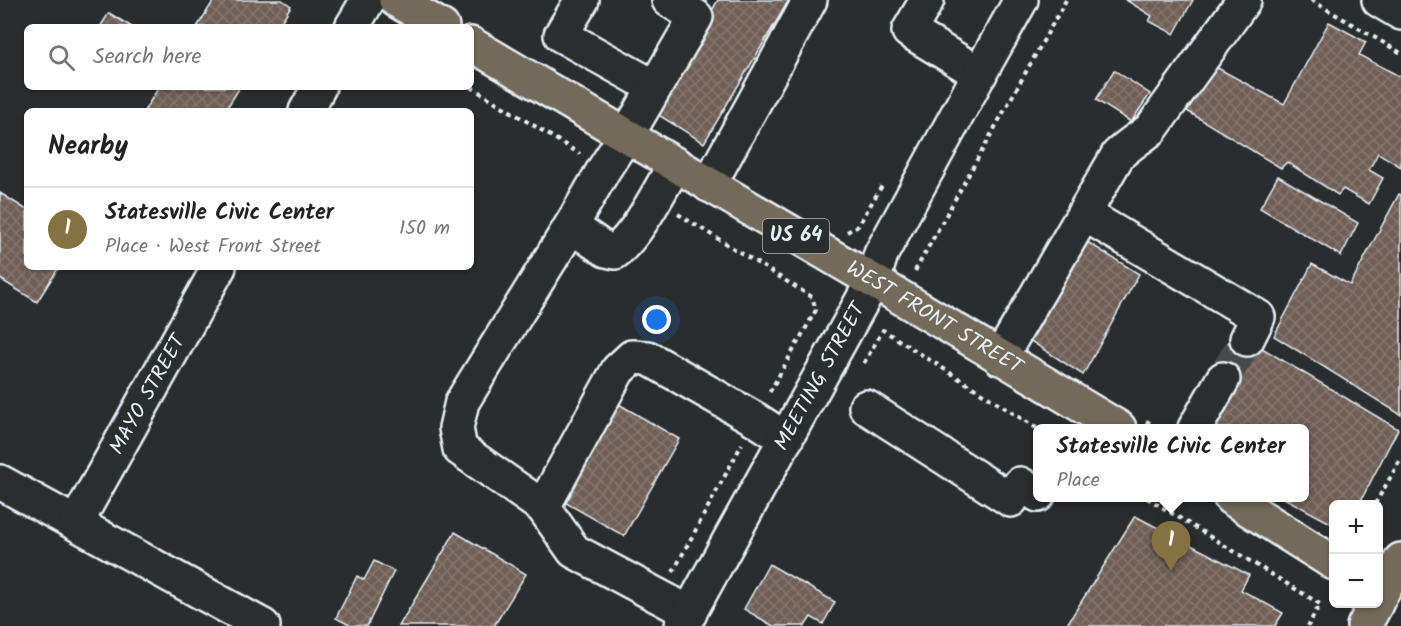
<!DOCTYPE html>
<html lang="en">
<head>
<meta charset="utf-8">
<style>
  :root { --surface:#fff; --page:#f6f6f6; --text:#222; --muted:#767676; --line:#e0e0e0; --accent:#857141 }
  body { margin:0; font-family:Kalam,sans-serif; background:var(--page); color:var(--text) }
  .controls { position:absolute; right:18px; bottom:18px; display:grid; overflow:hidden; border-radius:9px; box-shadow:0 2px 4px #0004 }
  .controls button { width:54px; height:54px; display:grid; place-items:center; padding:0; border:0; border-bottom:2px solid var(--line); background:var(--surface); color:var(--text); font:30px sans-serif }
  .you { position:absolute; left:657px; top:320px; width:21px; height:21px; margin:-15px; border:4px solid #fff; border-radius:50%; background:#1a73e8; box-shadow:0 0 0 9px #1a73e833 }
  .badge { display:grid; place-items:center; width:39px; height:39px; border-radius:50%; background:var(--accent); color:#fff; font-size:20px; font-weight:700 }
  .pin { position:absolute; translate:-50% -50px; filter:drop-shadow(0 2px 3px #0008) }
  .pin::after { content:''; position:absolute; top:32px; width:21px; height:18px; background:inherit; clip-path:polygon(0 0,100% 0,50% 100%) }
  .popup { position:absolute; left:1033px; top:424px; width:276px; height:78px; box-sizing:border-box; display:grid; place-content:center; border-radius:9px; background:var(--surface); filter:drop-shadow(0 2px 4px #0005); font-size:20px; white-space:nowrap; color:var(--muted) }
  .popup b { font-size:22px; color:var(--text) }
  .popup::after { content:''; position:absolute; left:50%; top:100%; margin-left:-12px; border:12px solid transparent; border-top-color:var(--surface) }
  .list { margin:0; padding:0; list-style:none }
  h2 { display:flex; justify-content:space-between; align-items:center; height:78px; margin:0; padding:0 24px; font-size:26px }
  h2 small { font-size:20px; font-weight:400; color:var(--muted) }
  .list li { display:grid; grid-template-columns:39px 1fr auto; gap:18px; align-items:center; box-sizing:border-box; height:84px; padding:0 24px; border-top:2px solid var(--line) }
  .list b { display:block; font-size:22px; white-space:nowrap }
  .list p { margin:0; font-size:20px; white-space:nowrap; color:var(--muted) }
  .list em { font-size:20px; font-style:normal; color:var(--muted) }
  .icon { flex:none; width:33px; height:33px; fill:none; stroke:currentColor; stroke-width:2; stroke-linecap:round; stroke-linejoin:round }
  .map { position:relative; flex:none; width:1401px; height:626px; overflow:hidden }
  .search { position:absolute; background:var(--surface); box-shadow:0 2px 4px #0004; left:24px; top:24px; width:450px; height:66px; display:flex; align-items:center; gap:15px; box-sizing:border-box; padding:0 21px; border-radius:9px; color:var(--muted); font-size:22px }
  .panel { position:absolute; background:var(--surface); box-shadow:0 2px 4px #0004; left:24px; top:108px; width:450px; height:162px; border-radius:9px }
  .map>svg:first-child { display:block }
</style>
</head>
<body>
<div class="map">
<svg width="1401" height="626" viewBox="0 0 1401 626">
  <defs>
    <pattern id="building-cross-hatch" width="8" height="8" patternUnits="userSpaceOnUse" patternTransform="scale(1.5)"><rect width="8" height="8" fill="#6f5f57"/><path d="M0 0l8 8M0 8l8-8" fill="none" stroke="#847670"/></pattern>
  </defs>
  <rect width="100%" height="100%" fill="#2a2d2e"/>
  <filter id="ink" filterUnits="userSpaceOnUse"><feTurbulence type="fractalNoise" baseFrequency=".0167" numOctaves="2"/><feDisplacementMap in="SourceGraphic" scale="12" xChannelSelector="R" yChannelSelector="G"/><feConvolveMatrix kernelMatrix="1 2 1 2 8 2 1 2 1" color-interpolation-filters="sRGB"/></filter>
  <g filter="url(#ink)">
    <!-- building -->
    <g fill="url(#building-cross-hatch)" stroke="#e8f1f8" stroke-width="1.5">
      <polygon points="214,0 282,0 291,6 278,27 197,27"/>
      <polygon points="718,0 789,0 704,143 652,111"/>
      <polygon points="1126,0 1193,0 1174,34 1149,21 1152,16"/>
      <polygon points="109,13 132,27 100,27"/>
      <polygon points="1329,22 1366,42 1359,55 1401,77 1401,167 1378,153 1369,170 1383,178 1369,204 1343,189 1338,195 1287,162 1281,168 1187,111 1214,66 1284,104"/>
      <polygon points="1114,70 1150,94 1131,122 1096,100"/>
      <polygon points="159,87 240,87 225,111 144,111"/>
      <polygon points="1278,176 1358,223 1341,256 1260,208"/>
      <polygon points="0,193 27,210 27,267 59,267 37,302 0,279"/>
      <polygon points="1399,194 1401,195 1401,415 1274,336 1312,264 1350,285"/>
      <polygon points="1084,240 1139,274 1083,375 1023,336"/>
      <polygon points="1235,332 1398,429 1359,504 1334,504 1334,525 1284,498 1304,498 1304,428 1210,428 1210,372"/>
      <polygon points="617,403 679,439 624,536 561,500"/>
      <polygon points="1135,516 1249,575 1241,590 1283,613 1275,626 1066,626"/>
      <polygon points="455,532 526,574 494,626 399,626"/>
      <polygon points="374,561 394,571 367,626 351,626 336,618 357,576 364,580"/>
      <polygon points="769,564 835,602 823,624 811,617 805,626 773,626 744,609"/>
    </g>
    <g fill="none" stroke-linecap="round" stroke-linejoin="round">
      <!-- minor-tunnel -->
      <polyline stroke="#464a4c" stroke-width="33" stroke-dasharray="33 16" stroke-linecap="butt" points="1223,379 1247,339"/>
      <!-- minor casing -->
      <g stroke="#e8f1f8" stroke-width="38">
        <g id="minor">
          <polyline points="582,0 561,35 654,87"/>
          <polyline points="669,0 696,17 637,118 604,169 571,226 462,402 456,428 460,449 543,507 574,551 690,613"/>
          <polyline points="927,0 909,31 980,74"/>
          <polyline points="1379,0 1401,13"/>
          <polyline points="352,27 368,0"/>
          <polyline points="306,111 319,87"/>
          <polyline points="709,185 810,0"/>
          <polyline points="1096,221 1258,317 1247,339"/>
          <path d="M 571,226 L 606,250 L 615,252 C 638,234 660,190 675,164"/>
          <path d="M 1000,358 L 1118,155 C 1128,145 1140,138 1151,129 L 1244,0"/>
          <polyline points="866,407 1011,500 1020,484 1038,495"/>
          <polyline points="1195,428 1223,379"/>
          <polyline points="0,482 263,626"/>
          <polyline points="543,507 618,370 632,357 648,358 755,419 786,439"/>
          <path id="s1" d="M 76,523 L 219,267"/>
          <path id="s2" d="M 682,626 L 873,281 L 881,254 L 986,62 L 1021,0"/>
        </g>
      </g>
      <!-- major casing -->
      <g stroke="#e8f1f8" stroke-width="38">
        <g id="major">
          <polyline points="396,0 442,27"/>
          <path id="s3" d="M 471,44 L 902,298 L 1119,428"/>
          <polyline points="1231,498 1334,563"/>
          <polyline points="1378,599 1401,560"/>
          <polyline points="1364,626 1376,604"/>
        </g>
      </g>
      <!-- path -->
      <g stroke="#e8f1f8" stroke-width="4" stroke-dasharray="4.5 4.5" stroke-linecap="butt">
        <polyline points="1311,0 1401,53"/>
        <polyline points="471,87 580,154"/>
        <polyline points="678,214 812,297 816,310 768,395"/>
        <polyline points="847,232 858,226 883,184"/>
        <polyline points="915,271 1066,0"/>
        <polyline points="864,363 883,330 1038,429"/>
        <polyline points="1146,421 1159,428"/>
        <polyline points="1147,498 1320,604 1308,626"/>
        <polyline points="1375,504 1401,459"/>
        <polyline points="673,572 742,444"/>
      </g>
      <!-- minor -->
      <use href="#minor" stroke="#2a2d2e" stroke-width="33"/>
      <!-- major -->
      <use href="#major" stroke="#736b5a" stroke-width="33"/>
    </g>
  </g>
  <g text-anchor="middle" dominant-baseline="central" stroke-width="6" stroke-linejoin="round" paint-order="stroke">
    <!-- shield labels -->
    <rect fill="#2a2d2e" stroke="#afb6bb" stroke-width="1.5" x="763" y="219" width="66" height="34" rx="4.5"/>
    <g font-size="20" font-weight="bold" fill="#e8f1f8">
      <text x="796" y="236">US 64</text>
    </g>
    <!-- street labels -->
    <g font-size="21" fill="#e8f1f8" stroke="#2a2d2e">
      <text stroke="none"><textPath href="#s3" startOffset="538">WEST FRONT STREET</textPath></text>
      <text stroke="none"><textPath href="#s2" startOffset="285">MEETING STREET</textPath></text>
      <text stroke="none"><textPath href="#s1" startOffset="147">MAYO STREET</textPath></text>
    </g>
  </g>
</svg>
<div class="controls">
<button>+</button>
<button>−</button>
</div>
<div class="you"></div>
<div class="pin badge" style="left:1171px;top:571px">1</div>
<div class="popup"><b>Statesville Civic Center</b>Place</div>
<div class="search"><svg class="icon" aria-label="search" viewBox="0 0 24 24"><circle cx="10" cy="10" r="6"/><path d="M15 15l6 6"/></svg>Search here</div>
<section class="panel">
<h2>Nearby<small></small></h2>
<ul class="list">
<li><span class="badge">1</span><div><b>Statesville Civic Center</b><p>Place · West Front Street</p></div><em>150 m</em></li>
</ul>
</section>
</div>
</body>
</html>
